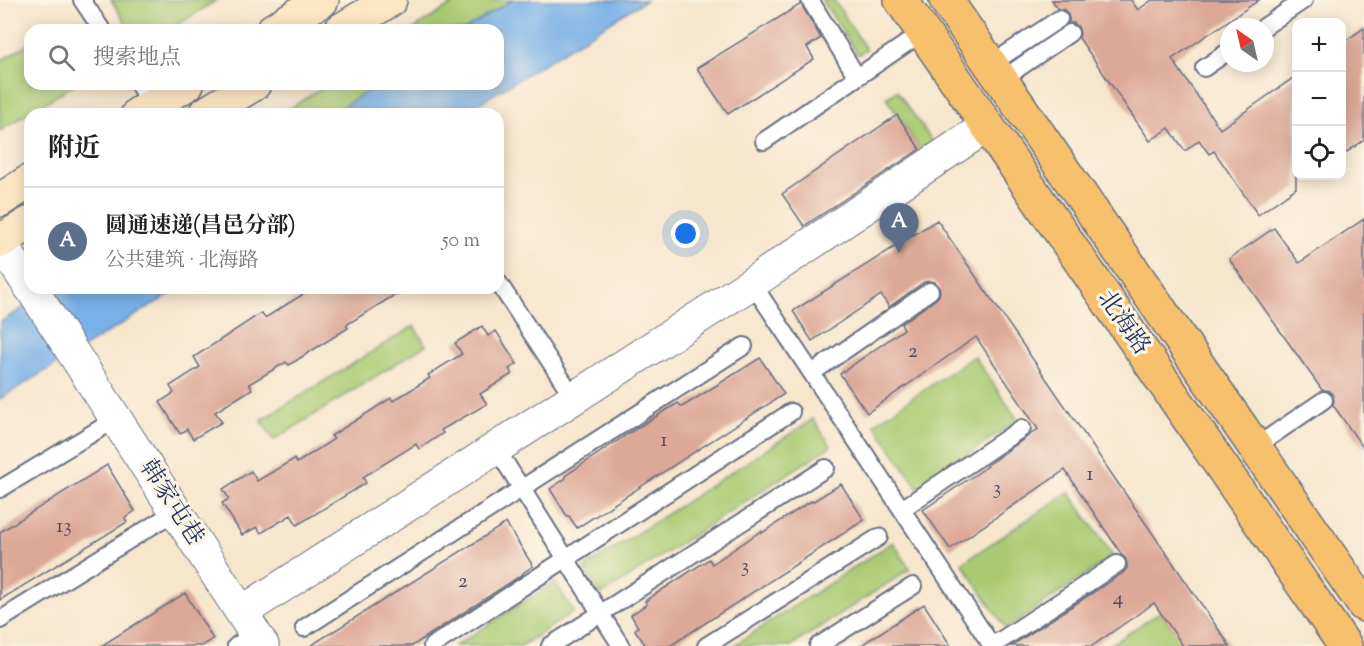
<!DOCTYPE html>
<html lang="zh">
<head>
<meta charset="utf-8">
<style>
  :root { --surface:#fff; --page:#f6f6f6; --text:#222; --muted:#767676; --line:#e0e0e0; --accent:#ea580c }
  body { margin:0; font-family:"Sorts Mill Goudy","Noto Serif SC",serif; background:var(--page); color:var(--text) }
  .controls { position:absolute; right:18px; top:18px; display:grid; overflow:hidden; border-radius:12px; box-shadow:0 3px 15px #0003 }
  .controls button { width:54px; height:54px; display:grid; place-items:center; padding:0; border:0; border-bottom:2px solid var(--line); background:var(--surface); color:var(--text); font:30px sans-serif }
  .compass { position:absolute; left:1220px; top:18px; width:54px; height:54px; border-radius:50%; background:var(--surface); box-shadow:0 3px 15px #0003; rotate:326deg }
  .you { position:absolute; left:686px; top:234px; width:21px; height:21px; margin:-15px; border:4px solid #fff; border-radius:50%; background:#1a73e8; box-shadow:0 0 0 9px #1a73e833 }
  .badge { display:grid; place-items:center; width:39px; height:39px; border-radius:50%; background:var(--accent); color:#fff; font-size:20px; font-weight:700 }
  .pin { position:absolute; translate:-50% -50px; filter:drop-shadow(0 2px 3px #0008) }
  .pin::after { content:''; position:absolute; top:32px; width:21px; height:18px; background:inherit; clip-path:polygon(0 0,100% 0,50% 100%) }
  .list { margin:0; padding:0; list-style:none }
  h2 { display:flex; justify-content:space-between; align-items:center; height:78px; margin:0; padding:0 24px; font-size:26px }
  h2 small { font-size:20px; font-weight:400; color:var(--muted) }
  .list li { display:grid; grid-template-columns:39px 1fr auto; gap:18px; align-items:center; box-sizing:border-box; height:108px; padding:0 24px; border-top:2px solid var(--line) }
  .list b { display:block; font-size:22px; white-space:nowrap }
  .list p { margin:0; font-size:20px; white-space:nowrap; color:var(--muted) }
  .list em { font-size:20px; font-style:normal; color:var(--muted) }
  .icon { flex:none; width:33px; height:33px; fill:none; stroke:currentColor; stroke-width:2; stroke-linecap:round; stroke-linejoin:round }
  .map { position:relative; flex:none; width:1364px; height:646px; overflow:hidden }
  .search { position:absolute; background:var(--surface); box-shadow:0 3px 15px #0003; left:24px; top:24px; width:480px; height:66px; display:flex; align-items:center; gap:15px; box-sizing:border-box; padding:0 21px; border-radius:18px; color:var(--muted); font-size:22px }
  .panel { position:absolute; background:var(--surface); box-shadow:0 3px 15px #0003; left:24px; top:108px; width:480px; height:186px; border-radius:18px }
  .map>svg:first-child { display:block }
</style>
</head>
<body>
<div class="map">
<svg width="1364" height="646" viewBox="0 0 1364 646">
  <rect width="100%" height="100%" fill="#fcf5e5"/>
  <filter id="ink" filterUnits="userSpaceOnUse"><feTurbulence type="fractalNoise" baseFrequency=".0167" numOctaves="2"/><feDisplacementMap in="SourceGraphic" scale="12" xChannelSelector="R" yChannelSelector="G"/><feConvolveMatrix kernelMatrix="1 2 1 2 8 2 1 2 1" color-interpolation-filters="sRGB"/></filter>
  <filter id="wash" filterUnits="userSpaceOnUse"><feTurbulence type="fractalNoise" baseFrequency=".008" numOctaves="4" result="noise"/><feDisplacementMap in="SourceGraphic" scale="24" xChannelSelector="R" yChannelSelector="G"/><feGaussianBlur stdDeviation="1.35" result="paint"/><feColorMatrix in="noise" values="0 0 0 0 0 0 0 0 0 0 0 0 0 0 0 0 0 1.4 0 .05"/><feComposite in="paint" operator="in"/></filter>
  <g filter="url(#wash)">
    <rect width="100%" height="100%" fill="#f6e6cc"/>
    <!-- green -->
    <g fill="#aaca72" stroke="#627c68" stroke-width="1.5">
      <polygon points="111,0 217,0 169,30 130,30"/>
      <polygon points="459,0 512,0 464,30 412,30"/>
      <polygon points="822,0 834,0 866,49 858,55"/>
      <polygon points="30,43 30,84 75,84 0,131 0,61"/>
      <polygon points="328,84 379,84 331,114 281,114"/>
      <polygon points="897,91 935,145 923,154 886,98"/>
      <polygon points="414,326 426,345 274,440 261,420"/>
      <polygon points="974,356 1018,420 918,488 874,424"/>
      <polygon points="813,419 831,446 601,595 584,568"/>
      <polygon points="1069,492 1113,556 1006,629 962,563"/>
      <polygon points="893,542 910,569 791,646 733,646"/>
      <polygon points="555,582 574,612 521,646 455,646"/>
      <polygon points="1204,608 1225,638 1213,646 1109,646 1160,612 1172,629"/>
    </g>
    <!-- water -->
    <g fill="#78b0e8" stroke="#4a70a3" stroke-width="1.5">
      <polygon points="512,0 646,0 462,114 331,114 379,84 498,84 498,30 464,30"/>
      <polygon points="55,288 180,288 0,399 0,322"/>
    </g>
    <g id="blocks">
      <!-- building -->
      <g fill="#dca897">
        <polygon points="1052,0 1131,0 1138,10 1152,0 1259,0 1172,59 1220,129 1296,76 1296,188 1258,215 1214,151 1209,154 1199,140 1185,151 1169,128 1150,141 1079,38 1080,33 1078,27 1074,23 1069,23 1069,18 1067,13 1063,9 1058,9"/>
        <polygon points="801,4 821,38 807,47 814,59 728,114 697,68"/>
        <polygon points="1364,28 1364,140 1341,156 1341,44"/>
        <polygon points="897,115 920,149 804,226 782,194"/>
        <polygon points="1364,219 1364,449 1333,405 1334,400 1332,394 1328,390 1322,390 1229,259 1274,228 1299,263"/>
        <polygon points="937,220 1230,646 1183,646 1154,603 1092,646 1011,646 1123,573 1127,568 1127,564 1126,559 1122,555 1065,470 950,549 923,510 988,466 987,465 1038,429 976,337 867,413 840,374 904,329 901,324 936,299 939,296 940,291 939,286 935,282 930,281 924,282 889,307 881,295 812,341 793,311"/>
        <polygon points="313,288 406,288 346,325 348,328 289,365 286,362 249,384 252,389 215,412 222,422 193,439 187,429 180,434 160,402 174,393 170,386 200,367 194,357 261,313 265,318"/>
        <polygon points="482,326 488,336 496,331 517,364 509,369 512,374 480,394 487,404 441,430 443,433 419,449 416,444 363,477 366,483 297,525 291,515 261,533 257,527 242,535 222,503 229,499 223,489 251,471 257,481 294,459 297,463 334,439 331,436 391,398 393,401 430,378 428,375 462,354 455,343"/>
        <polygon points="760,358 784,394 577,528 569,516 567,516 550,489 566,478 565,476 629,433 678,403 682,407"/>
        <polygon points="107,465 135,511 125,518 127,522 0,600 0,532"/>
        <polygon points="841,484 864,520 670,646 646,646 635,630 638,627 631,615 647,604 645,601 709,559 712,564 761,531 762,533 811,501 812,502"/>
        <polygon points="506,523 533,566 523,573 523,574 412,646 310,646"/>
        <polygon points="185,593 213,639 202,646 101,646"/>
        <polygon points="924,604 951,646 860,646"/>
      </g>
    </g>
  </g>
  <g filter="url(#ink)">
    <use href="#blocks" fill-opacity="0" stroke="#686f84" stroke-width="1.5"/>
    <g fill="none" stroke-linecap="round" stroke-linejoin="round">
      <!-- lane casing -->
      <g stroke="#686f84" stroke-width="20">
        <g id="lane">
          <polyline points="82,0 102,30"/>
          <polyline points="810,0 857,77"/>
          <polyline points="1264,27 1304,0"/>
          <polyline points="991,64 1059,19"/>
          <polyline points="1204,68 1229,51"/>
          <polyline points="1001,80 1070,33"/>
          <polyline points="138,84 152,106"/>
          <polyline points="764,141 923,32"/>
          <polyline points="498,282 574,398"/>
          <polyline points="752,283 992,646"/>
          <polyline points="812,373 930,291"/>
          <polyline points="1255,447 1324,400"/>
          <polyline points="496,448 621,646"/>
          <polyline points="0,489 116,419"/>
          <polyline points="902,509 1022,428"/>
          <polyline points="0,620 176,511"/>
          <polyline points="304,628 744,346"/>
          <polyline points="236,646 255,633"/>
          <polyline points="432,646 791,412"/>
          <polyline points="550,646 826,468"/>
          <polyline points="706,646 879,537"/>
          <polyline points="818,646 913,586"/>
          <polyline points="992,646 1117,564"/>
        </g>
      </g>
      <!-- street casing -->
      <g stroke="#686f84" stroke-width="34">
        <g id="street">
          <polyline points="0,242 30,287"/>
          <polyline points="31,288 263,646"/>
          <polyline points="242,612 752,283 987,126"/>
        </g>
      </g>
      <!-- secondary casing -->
      <g stroke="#686f84" stroke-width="36">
        <g id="secondary">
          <polyline points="273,30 322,0"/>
          <polyline points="341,30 390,0"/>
          <polyline points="138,114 187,84"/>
          <polyline points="205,114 254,84"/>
          <polyline points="0,200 30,181"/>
          <polyline points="0,241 30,223"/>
        </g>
      </g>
      <!-- primary casing -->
      <g stroke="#686f84" stroke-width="36">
        <g id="primary">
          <polyline points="901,0 1345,646"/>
          <polyline points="946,0 1364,605"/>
        </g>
      </g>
      <!-- lane -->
      <use href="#lane" stroke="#fff" stroke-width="16"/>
      <!-- street -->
      <use href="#street" stroke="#fff" stroke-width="32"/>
      <!-- secondary -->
      <use href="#secondary" stroke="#fce6c4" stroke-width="33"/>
      <!-- primary -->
      <use href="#primary" stroke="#f7c06c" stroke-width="33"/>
    </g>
  </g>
  <g text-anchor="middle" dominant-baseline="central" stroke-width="6" stroke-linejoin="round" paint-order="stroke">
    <!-- number labels -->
    <g font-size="21" fill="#4b4d6c">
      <text x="913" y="352">2</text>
      <text x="664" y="441">1</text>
      <text x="1090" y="475">1</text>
      <text x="997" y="489">3</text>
      <text x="64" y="527">13</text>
      <text x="745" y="567">3</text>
      <text x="463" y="582">2</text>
      <text x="1118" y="599">4</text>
    </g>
    <!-- street labels -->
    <g font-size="24" fill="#1b2f5e" stroke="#fcf5e5">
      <text transform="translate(1123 323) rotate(55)">北海路</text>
      <text transform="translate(171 503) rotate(57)">韩家屯巷</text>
    </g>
  </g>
</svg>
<div class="controls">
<button>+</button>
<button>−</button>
<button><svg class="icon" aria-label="locate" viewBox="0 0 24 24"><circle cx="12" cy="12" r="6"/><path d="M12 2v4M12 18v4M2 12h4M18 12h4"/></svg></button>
</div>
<svg class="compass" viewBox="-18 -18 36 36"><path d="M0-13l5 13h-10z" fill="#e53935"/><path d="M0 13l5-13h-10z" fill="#767676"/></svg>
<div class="you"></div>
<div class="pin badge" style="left:899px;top:253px;background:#5c6f8a">A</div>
<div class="search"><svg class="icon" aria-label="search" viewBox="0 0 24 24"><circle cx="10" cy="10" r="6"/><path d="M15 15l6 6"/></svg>搜索地点</div>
<section class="panel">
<h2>附近<small></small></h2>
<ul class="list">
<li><span class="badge" style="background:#5c6f8a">A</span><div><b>圆通速递(昌邑分部)</b><p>公共建筑 · 北海路</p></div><em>50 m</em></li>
</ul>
</section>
</div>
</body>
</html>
